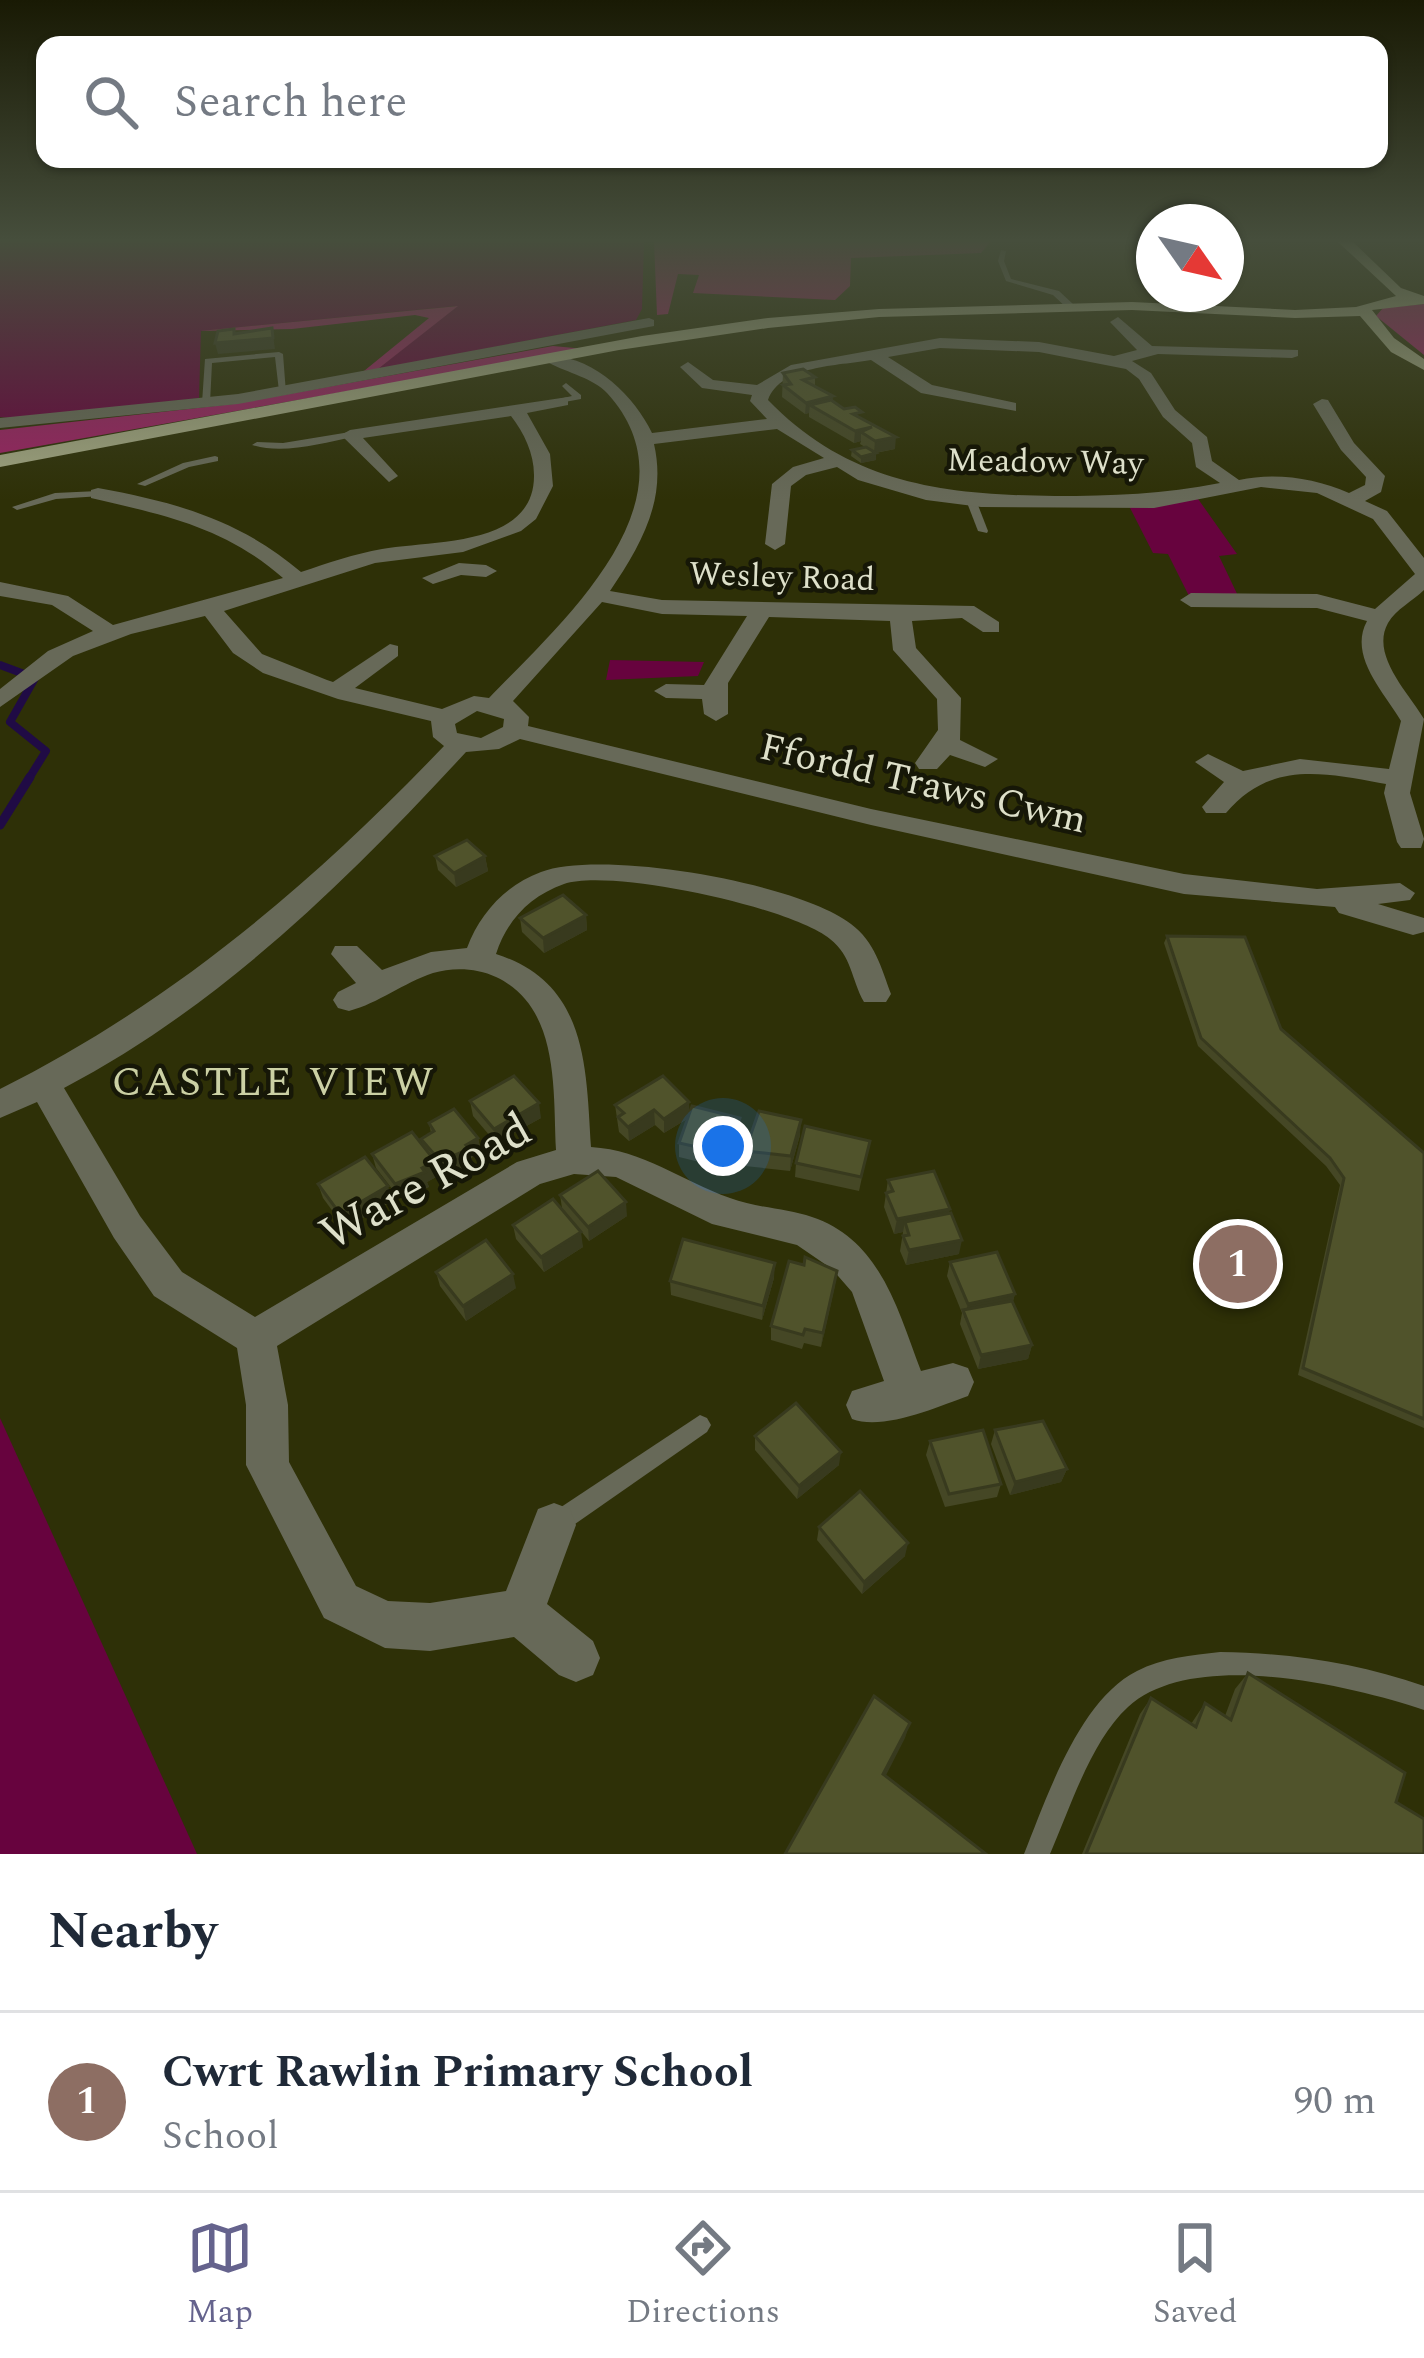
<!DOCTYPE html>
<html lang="en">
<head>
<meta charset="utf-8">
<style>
  :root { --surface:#fff; --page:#f6f6f7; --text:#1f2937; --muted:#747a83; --line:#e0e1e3; --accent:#65638d }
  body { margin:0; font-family:Spectral,serif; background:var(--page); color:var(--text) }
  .compass { position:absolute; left:1136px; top:204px; width:108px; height:108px; border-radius:50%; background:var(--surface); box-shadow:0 3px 9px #0004; rotate:124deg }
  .you { position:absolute; left:723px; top:1146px; width:42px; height:42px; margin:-30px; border:9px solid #fff; border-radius:50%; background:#1a73e8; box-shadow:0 0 0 18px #1a73e833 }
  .badge { display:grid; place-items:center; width:78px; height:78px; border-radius:50%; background:var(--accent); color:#fff; font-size:39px; font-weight:700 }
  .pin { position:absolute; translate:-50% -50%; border:6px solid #fff; box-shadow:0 3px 12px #0006 }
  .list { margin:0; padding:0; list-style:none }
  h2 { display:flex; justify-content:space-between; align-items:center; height:156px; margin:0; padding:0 48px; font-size:51px }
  h2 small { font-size:39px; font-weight:400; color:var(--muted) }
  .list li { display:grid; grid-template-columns:78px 1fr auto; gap:36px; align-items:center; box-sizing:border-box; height:180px; padding:0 48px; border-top:3px solid var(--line) }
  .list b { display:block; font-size:45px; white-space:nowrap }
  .list p { margin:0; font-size:39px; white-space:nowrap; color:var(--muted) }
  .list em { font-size:39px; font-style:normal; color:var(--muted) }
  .icon { flex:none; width:66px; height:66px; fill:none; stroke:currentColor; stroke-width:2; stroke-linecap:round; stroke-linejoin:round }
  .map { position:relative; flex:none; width:1424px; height:1854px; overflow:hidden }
  .search { position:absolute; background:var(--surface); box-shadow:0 3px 9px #0004; left:36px; right:36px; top:36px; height:132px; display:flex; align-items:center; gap:30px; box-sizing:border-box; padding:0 42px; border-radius:24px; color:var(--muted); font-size:45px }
  .sheet { height:336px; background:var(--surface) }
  nav { display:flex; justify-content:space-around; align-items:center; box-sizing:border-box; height:168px; border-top:3px solid var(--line); background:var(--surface); font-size:33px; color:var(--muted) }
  nav a { display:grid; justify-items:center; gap:6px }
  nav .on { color:var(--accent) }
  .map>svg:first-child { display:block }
</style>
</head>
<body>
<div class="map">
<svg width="1424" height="1854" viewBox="0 0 1424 1854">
  <rect width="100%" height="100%" fill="#2e3007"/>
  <!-- green -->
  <g fill="#67033e">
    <polygon points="0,241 644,241 642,309 636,320 378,369 456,306 201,331 199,398 16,419 0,417"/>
    <polygon points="1196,496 1237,554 1219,556 1240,600 1191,600 1168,554 1153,553 1127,502"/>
    <polygon points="610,660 704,662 698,676 606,680"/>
    <polygon points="0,1418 197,1854 0,1854"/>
  </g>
  <!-- forest -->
  <g fill="#9b2163">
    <polygon points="654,241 991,241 981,253 851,258 850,286 835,300 693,293 699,275 678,274 668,314 657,315"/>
    <polygon points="1424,304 1424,355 1376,316 1383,308"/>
    <polygon points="458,306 378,369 364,371 429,318 415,315 292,329 200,331"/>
    <polygon points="553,346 585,349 0,453 0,430 233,404"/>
  </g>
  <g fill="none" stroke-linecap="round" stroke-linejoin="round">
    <!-- stream-far1 -->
    <polyline stroke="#200b45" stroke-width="8" points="0,665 35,678 10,722 46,751 28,780"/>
    <!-- stream -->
    <polyline stroke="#200b45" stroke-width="9" points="0,825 30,777"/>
    <!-- lane -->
    <g fill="#676958" fill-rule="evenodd">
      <polygon points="1001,250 1006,251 1004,261 1011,279 1059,291 1074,305 1074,309 1068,309 1053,295 1006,281 998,261"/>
      <polygon points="279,352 283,354 286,393 279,391 275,357 212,363 210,403 206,406 202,403 205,359"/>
      <polygon points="566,383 581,395 581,399 559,403 559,399 572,396 562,386"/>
      <path d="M 350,432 L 354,435 L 353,437 C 322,443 283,455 252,445 L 257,442 L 283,443 Z"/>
      <polygon points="215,456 218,457 218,461 189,467 145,486 137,484 183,463"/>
      <polygon points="98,491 103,494 101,496 56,499 17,510 12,507 55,493"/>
      <polygon points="968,498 976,500 988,531 987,533 978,531 966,500"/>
      <polygon points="700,1415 707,1418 711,1425 707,1432 565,1531 557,1534 549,1531 546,1523 549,1515"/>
      <path d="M 1220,1652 C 1290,1653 1357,1663 1424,1686 L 1424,1710 C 1349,1685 1193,1648 1128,1707 C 1091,1741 1070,1808 1050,1854 L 1024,1854 C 1047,1797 1079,1700 1137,1671 C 1162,1658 1192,1655 1220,1652 Z"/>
    </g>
    <!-- street -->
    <g fill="#676958" fill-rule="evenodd">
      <path d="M 1118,317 L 1152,346 L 1298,350 L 1298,356 L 1292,358 L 1158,354 L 1132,361 L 1151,373 L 1175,410 L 1207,437 L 1212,461 L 1239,480 C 1275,472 1315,478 1349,493 L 1365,485 L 1366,477 L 1341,450 L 1313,404 L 1322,399 L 1328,400 L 1354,443 L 1385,476 L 1381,492 L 1365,501 L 1387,511 L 1424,558 L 1424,590 C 1413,601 1396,609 1388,623 C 1370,655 1409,693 1424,719 L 1410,793 L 1424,839 L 1421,848 L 1401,848 L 1397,842 L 1384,793 L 1386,784 L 1380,783 C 1320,772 1269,762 1226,813 L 1206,813 L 1202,807 L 1224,782 L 1195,762 L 1208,754 L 1243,771 L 1300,759 L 1389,769 L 1401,721 C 1384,692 1348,656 1367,621 L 1317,608 L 1191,607 L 1180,600 L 1191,593 L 1317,594 L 1375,609 L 1415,574 L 1373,519 L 1317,493 L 1261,487 L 1154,508 L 981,507 L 926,500 L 858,480 L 837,467 L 806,475 L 791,486 L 785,544 L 775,550 L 765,544 L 772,484 L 793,467 L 824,458 L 777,429 L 654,444 C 667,500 641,545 610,591 L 662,600 L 974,606 L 999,622 L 999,632 L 983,632 L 962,618 L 912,621 L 916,648 L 961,698 L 960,740 L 998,759 L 985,767 L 950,755 L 937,769 L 919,769 L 915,763 L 938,730 L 937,699 L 893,650 L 890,621 L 769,617 L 728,683 L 728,714 L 716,721 L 704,714 L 702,699 L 666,698 L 654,691 L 666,684 L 704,685 L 747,616 L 662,614 L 602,602 L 513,701 L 529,717 L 528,726 L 871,809 L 1184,874 L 1317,889 L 1400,883 L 1415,893 L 1410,900 L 1378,904 L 1424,918 L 1424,932 L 1413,935 L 1339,913 L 1335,907 L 1184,894 L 871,825 L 520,739 L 499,749 L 466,752 C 347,881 220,1006 64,1088 L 140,1216 L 182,1272 L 255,1317 L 517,1162 L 556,1150 C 553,1090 560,1007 496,977 C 477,968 453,967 433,973 C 403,983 379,1003 349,1011 L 338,1008 L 333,1000 L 338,992 L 356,983 L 331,954 L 335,946 L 357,946 L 382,970 L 431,952 L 467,948 C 480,913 506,885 541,872 C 603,849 798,883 851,924 C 875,942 881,967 891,994 L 886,1002 L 864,1002 C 851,979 852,956 830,939 C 791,907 610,868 564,884 C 530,896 507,920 496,954 C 587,983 586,1065 591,1147 C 643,1150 682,1181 730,1198 C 756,1208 786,1208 812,1217 C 881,1240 898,1311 921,1371 L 953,1363 L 968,1368 L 974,1382 L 968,1396 C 937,1407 883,1431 852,1419 L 846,1405 L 852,1391 L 884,1381 L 852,1292 L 832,1269 L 797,1245 L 712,1224 L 616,1177 L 574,1174 L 540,1184 L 277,1346 L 288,1405 L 289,1462 L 356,1586 L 388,1601 L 430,1603 L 506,1591 L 538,1509 L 554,1503 L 570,1509 L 576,1525 L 547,1604 L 593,1641 L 600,1658 L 593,1675 L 576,1682 L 559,1675 L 514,1637 L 430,1651 L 385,1648 L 324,1618 L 246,1465 L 246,1405 L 237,1348 L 154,1296 L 114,1238 L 37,1102 L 0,1118 L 0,1089 C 172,1003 312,884 444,746 L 433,737 L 431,721 L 338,699 L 263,673 L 233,653 L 205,616 L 131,634 L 73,656 L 0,707 L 0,689 L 48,651 L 93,631 L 52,605 L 0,596 L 0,582 L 68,596 L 113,625 L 283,578 C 225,527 164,515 91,498 L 91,490 L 98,488 C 175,502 240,520 301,572 C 328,563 354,554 382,549 C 430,540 535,548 534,475 C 534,453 524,433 511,416 L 363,438 L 398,476 L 389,482 L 341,435 L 350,430 L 568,397 L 568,405 L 527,413 L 550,454 L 553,486 L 536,519 L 521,531 L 463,552 L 375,563 L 224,611 L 262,654 L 327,680 L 333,682 L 390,644 L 398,646 L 398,656 L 355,688 L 442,709 L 474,696 L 489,698 C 560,624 704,499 607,393 C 593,378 568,373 549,363 L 549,357 C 592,354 635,397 652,433 L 767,419 L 750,401 L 752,395 L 702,388 L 680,367 L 688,362 L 713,380 L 757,385 L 791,365 L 940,338 L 1039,342 L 1114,356 L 1137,350 L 1110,322 ZM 940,348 L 1039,352 L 1126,369 L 1139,379 L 1163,417 L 1192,443 L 1196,467 L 1220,483 C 1164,494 1112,496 1055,496 C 945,495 849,484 768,400 C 781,365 838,366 871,360 L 921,393 L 1016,411 L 1016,403 L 932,385 L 888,357 ZM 477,711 L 504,719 L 503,727 L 481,738 L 457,733 L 455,724 Z"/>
      <polygon points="649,318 654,320 654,326 238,404 0,428 0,418 238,394"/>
      <polygon points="459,563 486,565 497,571 486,577 461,575 433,584 422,578"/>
    </g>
    <!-- primary -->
    <polygon fill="#a0a480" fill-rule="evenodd" points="1337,241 1352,241 1401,288 1424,296 1424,304 1372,310 1394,338 1424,359 1424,370 1391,352 1360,316 1295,318 1132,310 879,317 768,328 619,350 0,467 0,455 642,336 768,318 879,309 1132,302 1295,310 1356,307 1396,296"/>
  </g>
  <!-- wall -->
  <g fill="#454725">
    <polygon points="783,373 815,377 815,386 832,402 861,418 895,449 876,453 876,460 861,463 851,456 852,450 865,447 860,444 861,441 854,443 809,417 809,413 805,414 782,397"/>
    <polygon points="435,856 485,856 488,871 456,887 438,870"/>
    <polygon points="586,915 587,930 544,953 522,932 520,918"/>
    <polygon points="1167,936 1281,1029 1424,1153 1424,1428 1298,1375 1340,1185 1326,1166 1198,1046 1164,943"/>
    <polygon points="470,1101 541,1118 496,1143 473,1116"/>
    <polygon points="615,1105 740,1118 740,1132 728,1169 679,1157 679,1143 687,1119 664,1133 655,1125 629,1141 619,1132"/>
    <polygon points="429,1123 478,1138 481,1152 471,1158 473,1164 443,1176 436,1167 438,1176 427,1182 429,1187 399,1198 376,1168 372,1154 423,1147 421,1139 431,1133"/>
    <polygon points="800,1135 790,1171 745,1166 745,1151"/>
    <polygon points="870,1141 859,1191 795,1177 796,1163"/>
    <polygon points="888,1180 949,1214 959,1254 906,1265 900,1251 903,1232 894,1234 884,1207"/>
    <polygon points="318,1184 392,1201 345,1228 323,1198"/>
    <polygon points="560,1195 627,1216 589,1241 575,1224 583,1247 544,1272 516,1239 513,1225 562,1208"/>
    <polygon points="950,1262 1015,1294 1013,1301 1032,1345 1028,1359 978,1369 960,1324 962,1313 947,1276"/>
    <polygon points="436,1272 516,1288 466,1321 440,1286"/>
    <polygon points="774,1278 762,1320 671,1295 670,1281"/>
    <polygon points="835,1285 821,1347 804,1343 802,1349 771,1340 771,1326"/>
    <polygon points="995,1430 1067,1469 1061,1482 1010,1495 991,1444"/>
    <polygon points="755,1436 839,1465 797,1499 755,1450"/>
    <polygon points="930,1441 1001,1484 997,1497 945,1507 926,1455"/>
    <polygon points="819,1527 905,1556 862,1594 817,1540"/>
    <polygon points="1248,1673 1396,1802 1424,1854 1082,1854 1140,1714 1151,1698 1191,1724 1205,1703 1225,1716 1235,1689"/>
  </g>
  <!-- shaded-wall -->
  <g fill="#383a1e">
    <polygon points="272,328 275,349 218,354 215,343 236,341"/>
    <polygon points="833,396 832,408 810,405 809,413 805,414 806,403"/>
    <polygon points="872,427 861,432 861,441 854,443 855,431"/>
    <polygon points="896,437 895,449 874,453 875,441"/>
    <polygon points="876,453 876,460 861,463 861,457"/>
    <polygon points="485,856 488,871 456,887 454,873"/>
    <polygon points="586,915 587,930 544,953 543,938"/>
    <polygon points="689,1102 690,1117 664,1133 664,1119"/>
    <polygon points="539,1103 541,1118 496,1143 494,1129"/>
    <polygon points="654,1110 655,1125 629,1141 628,1127"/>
    <polygon points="740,1118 740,1132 728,1169 728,1154"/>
    <polygon points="801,1120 800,1135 790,1171 791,1156"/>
    <polygon points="478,1138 481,1152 471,1158 473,1164 443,1176 440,1161"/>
    <polygon points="435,1161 438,1176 427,1182 429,1187 399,1198 395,1184"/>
    <polygon points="388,1186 392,1201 345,1228 340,1214"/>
    <polygon points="626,1202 627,1216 589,1241 588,1227"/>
    <polygon points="950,1209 947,1224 905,1222 903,1232 894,1234 897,1219"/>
    <polygon points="581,1232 583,1247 544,1272 541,1257"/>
    <polygon points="962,1240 959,1254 906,1265 909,1250"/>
    <polygon points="775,1263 774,1278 762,1320 763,1306"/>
    <polygon points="837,1271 835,1285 821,1347 823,1333"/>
    <polygon points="513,1274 516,1288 466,1321 463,1306"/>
    <polygon points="1015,1294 1011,1308 964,1318 968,1304"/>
    <polygon points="1032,1345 1028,1359 978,1369 981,1355"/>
    <polygon points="841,1452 839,1465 797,1499 799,1486"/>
    <polygon points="1067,1469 1061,1482 1010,1495 1015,1482"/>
    <polygon points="908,1543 905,1556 862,1594 864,1582"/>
    <polygon points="910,1723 905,1738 879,1789 883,1774"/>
  </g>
  <!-- building -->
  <g fill="#50532b" stroke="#383a1e" stroke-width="3">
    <polygon points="272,328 273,338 215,343 218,331 234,329 234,334"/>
    <polygon points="803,369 815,377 803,380 833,396 806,403 783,385 791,384 783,373"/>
    <polygon points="831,400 844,409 855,407 862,412 853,414 896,437 875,441 861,432 872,427 855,431 810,405"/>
    <polygon points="866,447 876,453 861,457 852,450"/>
    <polygon points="467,840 485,856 454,873 435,856"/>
    <polygon points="563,895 586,915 543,938 520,918"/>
    <polygon points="1167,936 1245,937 1281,1029 1424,1153 1424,1419 1303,1368 1344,1178 1330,1158 1201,1038"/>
    <polygon points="514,1076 539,1103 494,1129 470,1101"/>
    <polygon points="663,1076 689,1102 664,1119 654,1110 628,1127 618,1117 624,1113 615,1105"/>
    <polygon points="692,1106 740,1118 728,1154 679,1143"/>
    <polygon points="454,1109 478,1138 466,1145 470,1149 440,1161 421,1139 434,1131 429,1123"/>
    <polygon points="759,1111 801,1120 791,1156 745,1151"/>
    <polygon points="805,1126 870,1141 861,1177 796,1163"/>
    <polygon points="412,1132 435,1161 422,1168 425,1172 395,1184 372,1154"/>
    <polygon points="365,1157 388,1186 340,1214 318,1184"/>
    <polygon points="598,1171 626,1202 588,1227 560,1195"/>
    <polygon points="934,1171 950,1209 897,1219 886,1193 893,1191 888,1180"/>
    <polygon points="553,1199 581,1232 541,1257 513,1225"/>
    <polygon points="951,1213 962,1240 909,1250 903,1236 909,1235 905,1222"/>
    <polygon points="683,1239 775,1263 763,1306 670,1281"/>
    <polygon points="486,1240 513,1274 463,1306 436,1272"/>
    <polygon points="997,1252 1015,1294 968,1304 950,1262"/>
    <polygon points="805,1257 837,1271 823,1333 805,1329 803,1335 771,1326 789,1261 804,1265"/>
    <polygon points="1012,1301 1032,1345 981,1355 963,1310"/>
    <polygon points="796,1403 841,1452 799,1486 755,1436"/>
    <polygon points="1043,1421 1067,1469 1015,1482 995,1430"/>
    <polygon points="983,1430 1001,1484 949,1494 930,1441"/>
    <polygon points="860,1491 908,1543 864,1582 819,1527"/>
    <polygon points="1248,1673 1405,1773 1396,1802 1424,1819 1424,1854 1086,1854 1151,1698 1196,1727 1205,1703 1231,1720"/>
    <polygon points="874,1696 910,1723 883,1774 986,1854 785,1854"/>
  </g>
  <!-- sky -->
  <linearGradient id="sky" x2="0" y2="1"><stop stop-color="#191a04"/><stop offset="0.48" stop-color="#464e3c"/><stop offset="1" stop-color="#464e3c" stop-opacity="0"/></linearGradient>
  <rect width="1424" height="501" fill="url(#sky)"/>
  <g text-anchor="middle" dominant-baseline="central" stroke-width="9" stroke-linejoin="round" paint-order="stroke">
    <!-- far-street labels -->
    <g font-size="33" fill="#dee0ca" stroke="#161707">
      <text transform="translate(1045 462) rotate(1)">Meadow Way</text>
      <text transform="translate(782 577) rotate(2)">Wesley Road</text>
    </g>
    <!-- street labels -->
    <g font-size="39" fill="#dee0ca" stroke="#161707">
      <text transform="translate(923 784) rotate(13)">Ffordd Traws Cwm</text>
    </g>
    <!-- neighbourhood labels -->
    <g font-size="42" letter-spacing="3" fill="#cbd0a4" stroke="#161707">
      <text x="274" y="1082">CASTLE VIEW</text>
    </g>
    <!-- near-street labels -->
    <g font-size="48" fill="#dee0ca" stroke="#161707">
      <text transform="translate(426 1182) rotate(-29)">Ware Road</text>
    </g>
  </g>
</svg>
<svg class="compass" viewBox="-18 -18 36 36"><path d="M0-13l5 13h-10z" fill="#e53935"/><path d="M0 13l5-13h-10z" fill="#747a83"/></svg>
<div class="you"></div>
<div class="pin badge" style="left:1238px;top:1264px;background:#8d6e63">1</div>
<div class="search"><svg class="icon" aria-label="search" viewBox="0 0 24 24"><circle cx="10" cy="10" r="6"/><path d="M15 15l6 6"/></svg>Search here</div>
</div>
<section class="sheet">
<h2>Nearby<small></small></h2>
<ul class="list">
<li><span class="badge" style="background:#8d6e63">1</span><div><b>Cwrt Rawlin Primary School</b><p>School</p></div><em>90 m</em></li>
</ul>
</section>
<nav>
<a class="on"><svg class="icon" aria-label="map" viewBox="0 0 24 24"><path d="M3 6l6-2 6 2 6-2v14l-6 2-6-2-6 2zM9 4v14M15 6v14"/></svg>Map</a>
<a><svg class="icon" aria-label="directions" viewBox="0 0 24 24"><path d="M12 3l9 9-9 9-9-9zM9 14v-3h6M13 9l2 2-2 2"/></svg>Directions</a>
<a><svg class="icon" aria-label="saved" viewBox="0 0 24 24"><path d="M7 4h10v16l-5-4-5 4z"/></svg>Saved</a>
</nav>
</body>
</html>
